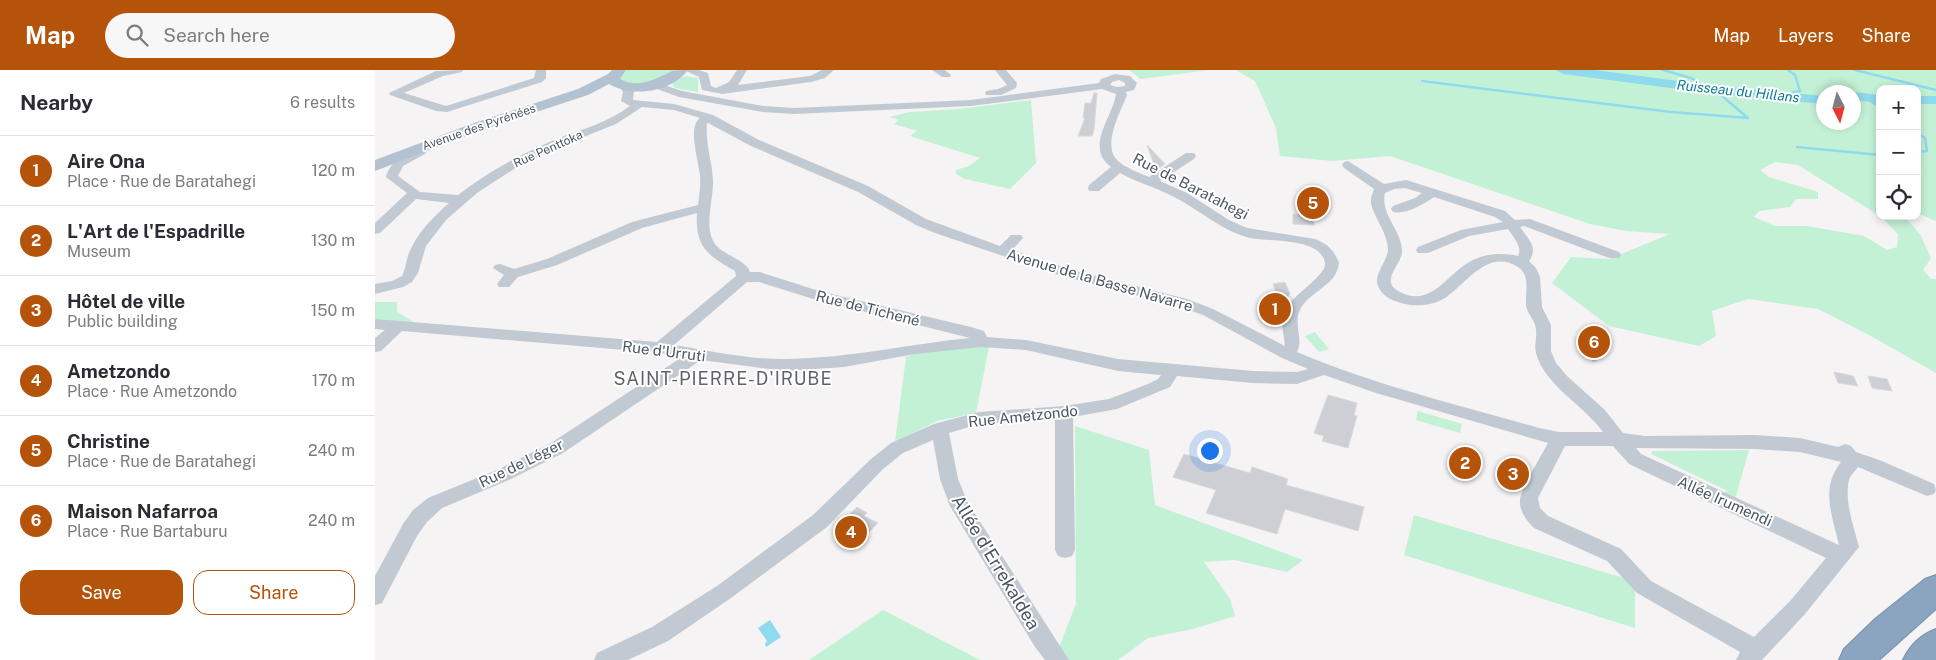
<!DOCTYPE html>
<html lang="en">
<head>
<meta charset="utf-8">
<style>
  :root { --surface:#fff; --page:#f7f7f7; --text:#2b2b33; --muted:#7c7c81; --line:#e1e1e2; --accent:#b45309 }
  body { margin:0; font-family:"Public Sans",sans-serif; background:var(--page); color:var(--text) }
  .controls { position:absolute; right:15px; top:15px; display:grid; overflow:hidden; border-radius:10px; box-shadow:0 2px 8px #0003 }
  .controls button { width:45px; height:45px; display:grid; place-items:center; padding:0; border:0; border-bottom:1px solid var(--line); background:var(--surface); color:var(--text); font:25px sans-serif }
  .compass { position:absolute; left:1441px; top:15px; width:45px; height:45px; border-radius:50%; background:var(--surface); box-shadow:0 2px 8px #0003; rotate:174deg }
  .you { position:absolute; left:834px; top:380px; width:18px; height:18px; margin:-12px; border:4px solid #fff; border-radius:50%; background:#1a73e8; box-shadow:0 0 0 8px #1a73e833 }
  .badge { display:grid; place-items:center; width:32px; height:32px; border-radius:50%; background:var(--accent); color:#fff; font-size:16px; font-weight:700 }
  .pin { position:absolute; translate:-50% -50%; border:2px solid #fff; box-shadow:0 1px 5px #0006 }
  .list { margin:0; padding:0; list-style:none }
  h2 { display:flex; justify-content:space-between; align-items:center; height:65px; margin:0; padding:0 20px; font-size:21px }
  h2 small { font-size:16px; font-weight:400; color:var(--muted) }
  .list li { display:grid; grid-template-columns:32px 1fr auto; gap:15px; align-items:center; box-sizing:border-box; height:70px; padding:0 20px; border-top:1px solid var(--line) }
  .list b { display:block; font-size:19px; white-space:nowrap }
  .list p { margin:0; font-size:16px; white-space:nowrap; color:var(--muted) }
  .list em { font-size:16px; font-style:normal; color:var(--muted) }
  .actions { display:flex; gap:10px; padding:15px 20px }
  .actions a { flex:1; padding:11px 0; border:1px solid var(--accent); border-radius:15px; text-align:center; font-size:18px; color:var(--accent) }
  .actions .main { background:var(--accent); color:#fff }
  .icon { flex:none; width:28px; height:28px; fill:none; stroke:currentColor; stroke-width:2; stroke-linecap:round; stroke-linejoin:round }
  .map { position:relative; flex:none; width:1561px; height:590px; overflow:hidden }
  header { display:flex; align-items:center; gap:30px; box-sizing:border-box; height:70px; padding:0 25px; background:var(--accent); color:#fff }
  header strong { font-size:24px }
  nav { display:flex; gap:28px; margin-inline-start:auto; font-size:18px }
  .search { width:350px; height:45px; background:var(--page); display:flex; align-items:center; gap:12px; box-sizing:border-box; padding:0 18px; border-radius:28px; color:var(--muted); font-size:19px }
  main { display:flex }
  aside { flex:1; background:var(--surface) }
  .map>svg:first-child { display:block }
</style>
</head>
<body>
<header>
<strong>Map</strong>
<div class="search"><svg class="icon" aria-label="search" viewBox="0 0 24 24"><circle cx="10" cy="10" r="6"/><path d="M15 15l6 6"/></svg>Search here</div>
<nav><a>Map</a><a>Layers</a><a>Share</a></nav>
</header>
<main>
<aside>
<h2>Nearby<small>6 results</small></h2>
<ul class="list">
<li><span class="badge">1</span><div><b>Aire Ona</b><p>Place · Rue de Baratahegi</p></div><em>120 m</em></li>
<li><span class="badge">2</span><div><b>L'Art de l'Espadrille</b><p>Museum</p></div><em>130 m</em></li>
<li><span class="badge">3</span><div><b>Hôtel de ville</b><p>Public building</p></div><em>150 m</em></li>
<li><span class="badge">4</span><div><b>Ametzondo</b><p>Place · Rue Ametzondo</p></div><em>170 m</em></li>
<li><span class="badge">5</span><div><b>Christine</b><p>Place · Rue de Baratahegi</p></div><em>240 m</em></li>
<li><span class="badge">6</span><div><b>Maison Nafarroa</b><p>Place · Rue Bartaburu</p></div><em>240 m</em></li>
</ul>
<div class="actions"><a class="main">Save</a><a>Share</a></div>
</aside>
<div class="map">
<svg width="1561" height="590" viewBox="0 0 1561 590">
  <rect width="100%" height="100%" fill="#f5f3f3"/>
  <!-- green -->
  <g fill="#c3f1d5" fill-rule="evenodd">
    <polygon points="250,0 301,0 293,8 258,15 244,10"/>
    <polygon points="754,0 834,0 766,9"/>
    <path d="M 861,0 L 1561,0 L 1561,151 L 1542,143 L 1542,19 L 1505,19 L 1505,146 L 1423,95 L 1400,92 L 1385,100 L 1394,107 L 1443,122 L 1443,129 L 1421,129 L 1415,137 L 1384,141 L 1379,147 L 1400,156 L 1432,156 L 1489,166 L 1512,180 L 1522,177 L 1523,164 L 1505,146 L 1529,146 L 1545,164 L 1556,188 L 1548,200 L 1556,209 L 1561,209 L 1561,303 L 1494,265 L 1443,239 L 1373,229 L 1337,241 L 1341,266 L 1324,276 L 1234,256 L 1177,213 L 1196,187 L 1234,189 L 1295,164 L 1251,161 L 1215,154 L 1015,86 L 958,91 L 905,86 L 901,58 L 880,11 ZM 1448,22 L 1478,22 L 1478,52 L 1448,52 Z"/>
    <polygon points="311,6 323,8 323,22 300,18 297,14 300,10"/>
    <polygon points="656,30 661,93 635,119 590,109 581,104 581,100 594,96 605,88 535,66 542,61 519,54 524,50 514,47 535,42 583,39"/>
    <polygon points="0,232 22,232 22,242 42,254 0,253"/>
    <polygon points="940,262 954,279 944,282 930,266"/>
    <polygon points="599,277 614,277 601,343 562,351 520,372 531,287 542,283"/>
    <polygon points="1043,341 1087,354 1085,363 1041,350"/>
    <polygon points="700,356 774,380 780,435 928,490 912,502 859,490 829,492 855,529 860,546 818,559 773,568 743,590 679,590 701,534"/>
    <polygon points="1374,380 1360,429 1341,424 1353,421 1276,384 1277,381"/>
    <polygon points="1039,445 1252,509 1260,516 1260,558 1029,485"/>
    <polygon points="508,540 605,590 434,590"/>
  </g>
  <!-- water -->
  <polygon fill="#90daee" points="395,550 406,567 391,577 390,574 392,571 383,558"/>
  <g fill="none" stroke-linecap="round" stroke-linejoin="round">
    <!-- stream -->
    <g stroke="#90daee" stroke-width="2.5">
      <polyline points="1288,0 1316,8 1334,19"/>
      <polyline points="1413,0 1420,5 1425,21 1416,23"/>
      <polyline points="1480,0 1561,20"/>
      <polyline points="1047,11 1296,42 1373,48 1340,20"/>
      <polyline points="1489,27 1505,37"/>
      <polyline points="1542,63 1550,68 1552,81 1542,82"/>
      <polyline points="1422,77 1505,85"/>
    </g>
    <!-- river -->
    <g fill="#90daee" fill-rule="evenodd">
      <polygon points="1181,0 1220,0 1334,15 1448,26 1448,34 1334,23 1188,4"/>
      <polygon points="1475,22 1478,22 1505,25 1505,33 1478,30 1478,22"/>
      <rect x="1542" y="26" width="19" height="8"/>
    </g>
  </g>
  <!-- building -->
  <g fill="#cdcfd5" stroke="#d7d9de">
    <polygon points="719,23 722,23 719,60 717,66 703,66 710,48 708,48 710,33 716,33"/>
    <polygon points="772,75 790,94 781,100"/>
    <polygon points="927,120 944,121 946,144 929,143"/>
    <polygon points="918,144 934,145 940,155 918,154"/>
    <polygon points="910,212 915,224 895,249 892,248 902,224 898,214"/>
    <polygon points="1204,264 1228,266 1234,278 1221,277 1226,288 1218,292"/>
    <polygon points="1459,302 1478,306 1483,316 1463,313"/>
    <polygon points="1493,306 1512,309 1517,321 1497,318"/>
    <polygon points="953,325 982,333 979,345 982,346 973,378 947,371 949,366 939,363"/>
    <polygon points="809,384 875,403 877,397 913,409 911,415 989,437 983,461 910,439 902,464 831,443 841,420 798,407"/>
    <polygon points="482,437 492,443 489,446 503,453 489,467 483,464 471,476 461,470 466,465 458,460"/>
  </g>
  <g fill="none" stroke-linecap="round" stroke-linejoin="round">
    <!-- highway casing -->
    <g stroke="#7690ad" stroke-width="2">
      <g id="highway">
        <polygon points="1561,505 1561,539 1504,590 1464,590 1469,579 1500,549 1550,509"/>
        <path d="M 1561,559 L 1561,590 L 1528,590 C 1535,575 1545,565 1561,559 Z"/>
      </g>
    </g>
    <!-- minor -->
    <g fill="#c1cad2" fill-rule="evenodd">
      <polygon points="88,0 87,2 68,6 29,23 71,36 159,8 161,0 171,0 171,8 167,12 72,42 61,41 15,25 14,23 61,1"/>
      <polygon points="309,0 324,0 333,3 336,16 341,18 354,12 362,0 372,0 363,15 435,6 447,0 459,0 450,8 436,12 347,24 327,20 324,7"/>
      <polygon points="557,0 570,0 576,5 575,7 567,7"/>
      <polygon points="620,0 631,0 642,13 641,18 626,25 611,25 610,23 611,21 623,19 632,15"/>
      <path d="M 740,4 L 755,6 L 762,13 L 759,20 L 751,22 L 752,25 C 746,41 726,76 743,91 C 751,98 764,103 774,107 L 811,83 L 819,83 L 821,86 L 819,89 L 785,111 L 812,123 L 854,150 L 872,158 L 940,169 C 953,174 959,180 964,193 C 962,216 934,221 925,240 C 918,254 929,269 922,282 C 1000,315 1083,335 1164,358 L 1184,362 L 1228,362 C 1209,335 1169,315 1161,283 C 1159,275 1162,268 1161,260 C 1161,251 1153,245 1151,236 C 1150,223 1156,205 1143,197 C 1113,178 1092,213 1070,228 C 1057,236 1041,237 1026,233 C 1016,230 1007,226 1003,216 C 998,205 1012,192 1013,180 C 1013,164 1000,149 996,134 L 996,128 L 999,119 L 969,98 L 967,95 L 969,92 L 973,91 L 1009,114 L 1031,110 L 1130,141 L 1140,150 L 1155,149 L 1244,182 L 1246,185 L 1244,188 L 1234,188 L 1149,156 L 1145,157 C 1153,169 1164,177 1154,191 L 1161,198 L 1165,207 L 1167,237 L 1176,255 L 1176,281 L 1181,293 L 1192,306 L 1230,340 L 1248,363 L 1270,366 L 1380,365 L 1425,368 L 1463,377 L 1470,374 L 1476,376 L 1481,382 L 1507,391 L 1559,414 L 1561,420 L 1559,424 L 1552,426 L 1483,397 C 1480,401 1475,406 1474,410 C 1469,431 1479,457 1484,477 L 1430,544 L 1387,590 L 1361,590 L 1365,582 L 1262,523 L 1232,491 L 1159,458 C 1152,451 1144,441 1145,430 C 1145,420 1167,385 1173,373 L 1001,323 L 949,305 L 922,314 L 878,313 L 802,306 L 795,317 L 742,339 L 698,347 L 700,480 L 697,486 L 690,488 L 683,486 L 680,480 L 680,349 L 604,354 L 574,363 L 583,409 L 593,433 L 694,590 L 670,590 L 660,577 L 575,436 L 565,409 L 558,370 L 528,383 L 508,399 L 452,457 L 356,528 L 293,571 L 253,590 L 219,590 L 222,583 L 277,557 L 342,516 L 438,445 L 496,389 L 516,373 L 559,354 L 604,342 L 689,336 L 734,329 L 773,314 L 783,309 L 786,305 L 743,301 L 651,280 L 606,277 L 540,284 L 469,297 L 411,301 L 326,290 L 188,383 L 136,409 L 67,438 L 52,452 L 42,466 L 7,533 L 0,535 L 0,506 L 28,454 L 38,440 L 53,428 L 124,399 L 176,373 L 307,287 L 285,283 L 27,261 L 6,281 L 0,282 L 0,268 L 10,260 L 0,259 L 0,249 L 282,272 L 361,206 L 360,201 C 332,185 320,177 322,143 L 267,158 L 182,195 L 143,207 L 134,217 L 124,217 L 122,214 L 129,205 L 118,198 L 120,195 L 125,194 L 139,199 L 172,189 L 257,152 L 323,135 C 324,125 326,116 325,106 C 324,92 312,57 325,48 L 299,40 L 267,37 L 241,54 L 179,79 L 139,99 L 102,123 L 71,150 L 51,176 L 43,203 L 37,212 L 28,217 L 0,224 L 0,214 L 17,211 L 27,206 C 31,198 31,190 34,183 C 42,163 58,147 74,133 L 41,129 L 5,163 L 0,164 L 0,153 L 32,123 L 11,107 C 14,93 35,75 50,78 L 52,81 L 50,84 L 28,96 L 23,106 L 45,122 L 83,125 C 114,101 148,83 184,68 C 208,59 234,52 255,36 L 246,31 L 248,22 L 245,17 L 250,14 L 254,15 L 259,21 L 258,30 L 299,34 L 338,45 L 384,70 L 493,116 L 551,149 L 625,176 L 636,165 L 646,165 L 648,168 L 637,180 L 697,200 L 812,229 L 838,239 L 910,276 C 909,265 905,252 909,242 C 915,226 952,206 950,193 C 946,167 894,172 875,168 C 847,161 826,141 801,128 C 783,118 763,113 745,103 L 724,121 L 714,121 L 713,118 L 714,115 L 736,97 C 709,77 738,47 741,24 L 727,19 L 596,36 L 419,44 L 388,42 L 304,27 L 282,19 L 270,18 L 269,16 L 274,13 L 283,13 L 307,21 L 388,36 L 419,38 L 596,30 L 724,13 L 726,9 ZM 744,10 L 750,13 L 750,16 L 742,17 L 735,15 L 737,12 ZM 332,53 L 333,53 L 376,76 L 483,122 L 541,155 L 560,163 L 687,206 L 802,236 L 828,245 L 907,288 L 933,299 L 922,302 L 878,301 L 743,289 L 651,270 L 612,267 L 609,261 L 596,257 L 444,221 L 385,202 L 375,202 C 373,191 348,185 340,174 C 328,157 339,129 338,110 C 337,91 330,73 332,53 ZM 1030,118 L 1047,123 L 1040,128 L 1018,136 L 1016,139 L 1018,142 C 1031,145 1049,134 1059,127 L 1120,147 L 1128,152 L 1086,160 L 1043,177 L 1041,180 L 1043,183 L 1053,183 L 1094,166 L 1133,159 C 1138,167 1148,177 1143,186 C 1128,183 1113,183 1098,190 C 1074,201 1058,237 1027,223 C 1023,221 1017,218 1016,213 C 1014,202 1027,192 1027,181 C 1027,160 1005,145 1010,123 L 1019,119 ZM 372,212 L 384,212 L 435,228 L 595,268 C 534,274 474,288 413,289 C 375,290 336,281 299,275 ZM 1190,376 L 1238,376 L 1254,394 L 1451,488 L 1416,530 L 1379,567 L 1276,511 L 1246,479 L 1173,446 L 1165,438 L 1163,428 ZM 1261,378 L 1380,379 L 1425,382 L 1466,392 C 1445,419 1457,444 1464,475 L 1266,384 Z"/>
    </g>
    <!-- major -->
    <path fill="#b3c2d1" fill-rule="evenodd" d="M 237,0 L 251,0 L 245,9 C 263,19 281,9 297,1 C 301,0 308,0 313,0 C 297,22 257,28 234,14 L 213,25 L 109,59 L 0,101 L 0,90 L 99,53 L 203,19 L 233,4 Z"/>
    <!-- highway -->
    <use href="#highway" fill="#8ba5c1" fill-rule="evenodd"/>
  </g>
  <g text-anchor="middle" dominant-baseline="central" stroke-width="4" stroke-linejoin="round" paint-order="stroke">
    <!-- far-street labels -->
    <g font-size="12" fill="#4a5661" stroke="#fff">
      <text transform="translate(104 57) rotate(-19)">Avenue des Pyrénées</text>
      <text transform="translate(173 79) rotate(-24)">Rue Penttoka</text>
    </g>
    <!-- far-water labels -->
    <g font-size="14" font-style="italic" fill="#0c7c9b" stroke="#fff">
      <text transform="translate(1363 21) rotate(6)">Ruisseau du Hillans</text>
    </g>
    <!-- street labels -->
    <g font-size="15" fill="#4a5661" stroke="#fff">
      <text transform="translate(816 116) rotate(27)">Rue de Baratahegi</text>
      <text transform="translate(725 210) rotate(16)">Avenue de la Basse Navarre</text>
      <text transform="translate(493 238) rotate(14)">Rue de Tichené</text>
      <text transform="translate(289 281) rotate(7)">Rue d'Urruti</text>
      <text transform="translate(648 346) rotate(-6)">Rue Ametzondo</text>
      <text transform="translate(146 393) rotate(-26)">Rue de Léger</text>
      <text transform="translate(1350 431) rotate(24)">Allée Irumendi</text>
    </g>
    <!-- quarter labels -->
    <g font-size="18" letter-spacing="1" fill="#5f6368" stroke="#fff">
      <text x="348" y="308">SAINT-PIERRE-D'IRUBE</text>
    </g>
    <!-- near-street labels -->
    <g font-size="18" fill="#4a5661" stroke="#fff">
      <text transform="translate(621 492) rotate(59)">Allée d'Errekaldea</text>
    </g>
  </g>
</svg>
<div class="controls">
<button>+</button>
<button>−</button>
<button><svg class="icon" aria-label="locate" viewBox="0 0 24 24"><circle cx="12" cy="12" r="6"/><path d="M12 2v4M12 18v4M2 12h4M18 12h4"/></svg></button>
</div>
<svg class="compass" viewBox="-18 -18 36 36"><path d="M0-13l5 13h-10z" fill="#e53935"/><path d="M0 13l5-13h-10z" fill="#7c7c81"/></svg>
<div class="you"></div>
<div class="pin badge" style="left:900px;top:239px">1</div>
<div class="pin badge" style="left:1090px;top:393px">2</div>
<div class="pin badge" style="left:1138px;top:404px">3</div>
<div class="pin badge" style="left:476px;top:462px">4</div>
<div class="pin badge" style="left:938px;top:133px">5</div>
<div class="pin badge" style="left:1219px;top:272px">6</div>
</div>
</main>
</body>
</html>
